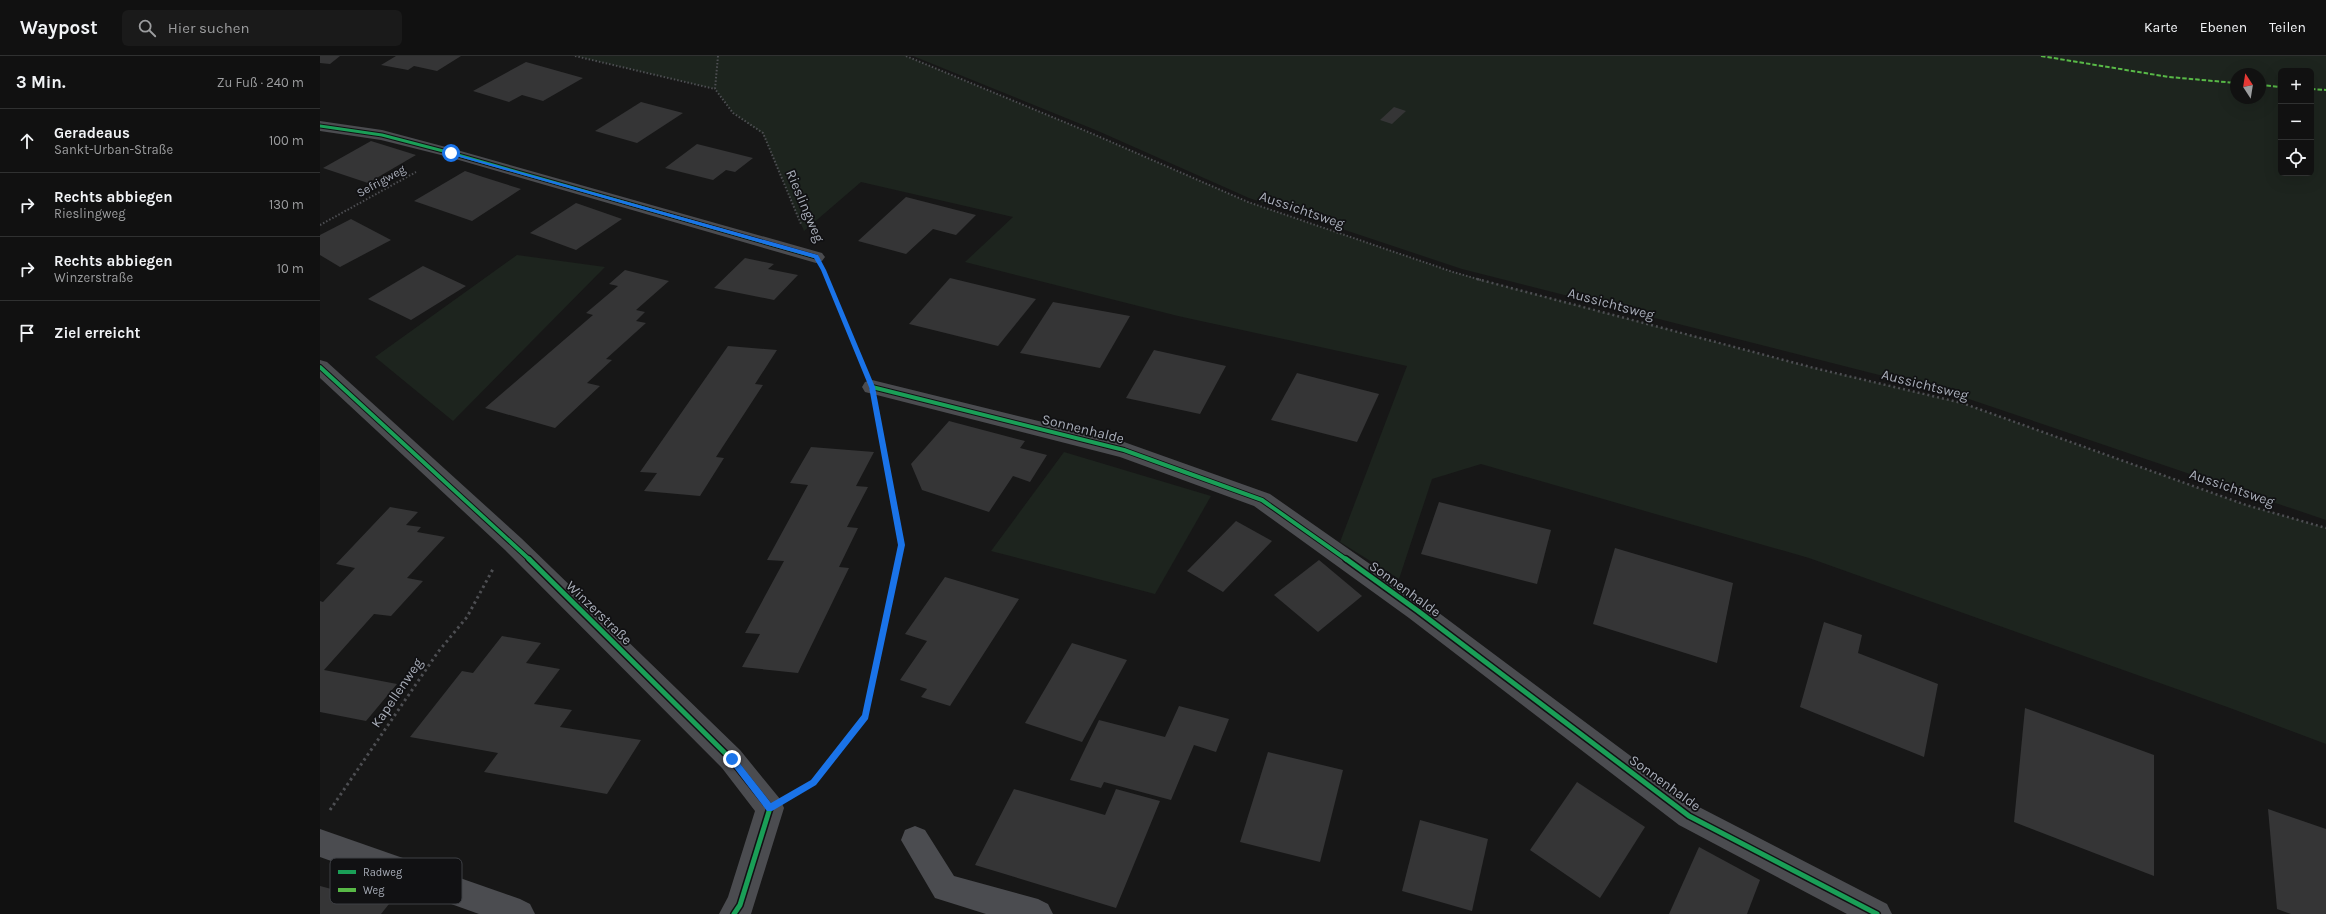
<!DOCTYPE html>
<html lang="de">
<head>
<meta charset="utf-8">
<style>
  :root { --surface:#111; --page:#1a1a1a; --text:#f1f3f6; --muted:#9c9d9f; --line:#303131 }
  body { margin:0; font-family:Karla,sans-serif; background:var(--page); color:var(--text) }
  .controls { position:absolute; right:12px; top:12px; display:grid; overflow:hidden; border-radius:6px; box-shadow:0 4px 16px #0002 }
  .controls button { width:36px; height:36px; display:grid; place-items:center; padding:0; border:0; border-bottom:1px solid var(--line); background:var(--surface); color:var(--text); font:20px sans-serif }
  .compass { position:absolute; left:1910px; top:12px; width:36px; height:36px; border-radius:50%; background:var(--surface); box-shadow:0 4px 16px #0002; rotate:348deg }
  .stop { position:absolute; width:12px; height:12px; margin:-9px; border:3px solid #1a73e8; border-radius:50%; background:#fff }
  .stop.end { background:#1a73e8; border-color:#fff; box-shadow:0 1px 4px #0008 }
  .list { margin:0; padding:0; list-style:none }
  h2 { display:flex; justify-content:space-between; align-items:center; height:52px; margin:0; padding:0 16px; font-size:17px }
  h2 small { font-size:13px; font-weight:400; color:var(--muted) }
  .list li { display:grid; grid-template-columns:26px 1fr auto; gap:12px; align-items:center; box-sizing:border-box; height:64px; padding:0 16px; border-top:1px solid var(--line) }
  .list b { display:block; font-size:15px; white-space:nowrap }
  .list p { margin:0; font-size:13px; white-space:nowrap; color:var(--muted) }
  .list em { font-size:13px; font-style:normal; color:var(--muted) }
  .icon { flex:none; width:22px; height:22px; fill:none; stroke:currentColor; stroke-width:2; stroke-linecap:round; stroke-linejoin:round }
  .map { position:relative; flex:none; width:2006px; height:858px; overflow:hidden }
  header { display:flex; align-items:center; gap:24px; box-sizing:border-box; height:56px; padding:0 20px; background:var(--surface); border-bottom:1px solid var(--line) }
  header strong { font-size:19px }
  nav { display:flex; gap:22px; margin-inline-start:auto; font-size:14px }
  .search { width:280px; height:36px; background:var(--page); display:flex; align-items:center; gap:10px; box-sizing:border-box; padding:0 14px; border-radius:6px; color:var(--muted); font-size:15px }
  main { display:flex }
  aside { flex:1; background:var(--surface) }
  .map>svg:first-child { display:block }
</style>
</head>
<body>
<header>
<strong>Waypost</strong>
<div class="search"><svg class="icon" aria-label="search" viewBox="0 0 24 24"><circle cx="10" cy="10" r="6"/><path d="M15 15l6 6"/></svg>Hier suchen</div>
<nav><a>Karte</a><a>Ebenen</a><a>Teilen</a></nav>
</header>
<main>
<aside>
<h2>3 Min.<small>Zu Fuß · 240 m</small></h2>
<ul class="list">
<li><svg class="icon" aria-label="ahead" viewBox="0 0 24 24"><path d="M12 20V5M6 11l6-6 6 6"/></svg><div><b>Geradeaus</b><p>Sankt-Urban-Straße</p></div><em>100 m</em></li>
<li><svg class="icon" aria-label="right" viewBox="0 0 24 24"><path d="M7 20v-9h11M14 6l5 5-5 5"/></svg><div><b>Rechts abbiegen</b><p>Rieslingweg</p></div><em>130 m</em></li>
<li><svg class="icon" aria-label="right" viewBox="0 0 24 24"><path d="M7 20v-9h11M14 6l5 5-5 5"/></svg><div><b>Rechts abbiegen</b><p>Winzerstraße</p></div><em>10 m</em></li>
<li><svg class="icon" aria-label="arrive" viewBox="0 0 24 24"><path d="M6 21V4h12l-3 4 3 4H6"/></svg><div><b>Ziel erreicht</b></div></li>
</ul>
</aside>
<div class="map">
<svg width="2006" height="858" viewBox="0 0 2006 858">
  <rect width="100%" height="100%" fill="#171717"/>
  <!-- green -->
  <g fill="#1d241e" fill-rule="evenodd">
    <polygon points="255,0 586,0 773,78 928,146 1133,216 1494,312 1642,347 1926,449 2006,472 2006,688 1910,652 1489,502 1161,408 1112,423 1079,523 1020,486 1087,310 858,260 645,206 693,161 541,126 484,175 443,78 413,57 395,33"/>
    <path d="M 593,0 L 2006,0 L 2006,464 L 1634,338 L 1142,213 L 929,142 L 778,75 ZM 1961,15 L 1991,15 L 1991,117 L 1961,117 ZM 1916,18 L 1940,18 L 1940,42 L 1916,42 Z"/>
    <polygon points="197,199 285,211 133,365 55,301"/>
    <polygon points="744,396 891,440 835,538 671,495"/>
  </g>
  <!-- building -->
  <g fill="#353536">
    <polygon points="0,0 20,0 10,8 0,7"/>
    <polygon points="76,0 141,0 117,15 94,10 88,14 61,9"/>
    <polygon points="206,6 263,22 223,45 202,39 189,46 153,35"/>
    <polygon points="321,46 363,57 317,87 275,75"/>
    <polygon points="1074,51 1086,55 1072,68 1060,64"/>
    <polygon points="51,85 96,99 48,127 3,112"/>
    <polygon points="377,88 433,102 415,116 406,114 393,124 345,112"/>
    <polygon points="145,115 163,121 201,133 152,165 94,145"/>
    <polygon points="586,141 656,159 636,179 613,173 586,198 538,185"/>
    <polygon points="256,147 302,163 256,194 210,177"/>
    <polygon points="31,163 71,184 20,211 0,199 0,179"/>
    <polygon points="425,202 454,208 448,213 478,219 454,244 394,232"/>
    <polygon points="103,210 146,230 91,264 48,243"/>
    <polygon points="305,214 349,225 316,254 325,256 316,265 326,267 286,303 292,304 267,327 280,330 235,372 165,352 273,259 266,257 298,230 289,228"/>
    <polygon points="630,222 716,243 678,290 589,268"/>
    <polygon points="733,246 810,260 780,312 700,297"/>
    <polygon points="408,290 457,294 435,328 443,329 396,401 404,402 380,440 324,435 337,417 320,416"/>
    <polygon points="834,294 906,310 880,358 806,342"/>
    <polygon points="977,317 1059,338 1037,386 951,364"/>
    <polygon points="629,365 705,385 700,392 727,399 710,426 693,420 669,456 602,434 591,408"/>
    <polygon points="491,391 554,396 536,430 548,431 527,471 538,472 519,511 529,512 478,617 422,611 440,578 425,577 464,505 447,504 488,429 470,427"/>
    <polygon points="1119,446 1231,474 1217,528 1101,498"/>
    <polygon points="70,451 98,456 86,469 101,471 97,476 125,481 87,522 103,525 71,560 54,558 4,614 77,628 46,665 0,656 0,545 3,546 35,512 16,508"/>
    <polygon points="916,465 952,485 903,536 867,515"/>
    <polygon points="1295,492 1413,527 1397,607 1273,568"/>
    <polygon points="999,504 1042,540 998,576 954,539"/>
    <polygon points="625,521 699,543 630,650 601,641 607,633 580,624 607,585 585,578"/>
    <polygon points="1504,566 1542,579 1538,597 1618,628 1604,701 1480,651"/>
    <polygon points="182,580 221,587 206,607 240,613 214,648 252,654 240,671 321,684 287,738 164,716 178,697 90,681 142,615 153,617"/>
    <polygon points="752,587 807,604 762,686 705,667"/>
    <polygon points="859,650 909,663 896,696 874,689 851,744 784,726 781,732 750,724 779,664 845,681"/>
    <polygon points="1705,652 1834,699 1834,820 1694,766"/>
    <polygon points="948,696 1023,714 1000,806 920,786"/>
    <polygon points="1257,726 1325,771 1280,842 1210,794"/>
    <polygon points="694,733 785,759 796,733 840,745 796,852 655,809"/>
    <polygon points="1948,753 2006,773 2006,858 1971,858 1957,853"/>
    <polygon points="1100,764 1168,783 1152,855 1082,835"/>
    <polygon points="1379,791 1440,824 1427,858 1349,858"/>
    <polygon points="0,830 69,848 61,858 0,858"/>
  </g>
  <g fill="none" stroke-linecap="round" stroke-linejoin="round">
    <!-- path-far2 -->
    <g stroke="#4d4e52" stroke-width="2" stroke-dasharray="1.5 2" stroke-linecap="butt">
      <polyline points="255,0 395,33"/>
      <polyline points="398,0 395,33 413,57 443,77 481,168"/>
      <polyline points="586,0 773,78 928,146 1133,216 1161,224"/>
      <polyline points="0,169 96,116"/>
    </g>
    <!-- path-far1 -->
    <g stroke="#4d4e52" stroke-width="2.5" stroke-dasharray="2 3" stroke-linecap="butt">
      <polyline points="1157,223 1494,312 1642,347 1926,449 2006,472"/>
      <polyline points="509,227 540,304"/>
      <polyline points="558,362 582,489 579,504"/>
    </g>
    <!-- path -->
    <g stroke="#4d4e52" stroke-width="3" stroke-dasharray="2.5 3.5" stroke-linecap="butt">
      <polyline points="481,734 494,727 545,661 579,503"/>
      <polyline points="10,754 118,596 147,561 173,513"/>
    </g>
    <!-- service -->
    <polygon fill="#4b4c50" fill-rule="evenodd" points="595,770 605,774 634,820 718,843 728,848 733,858 666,858 615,842 581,784 585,774"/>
    <!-- minor -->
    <g fill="#4b4c50" fill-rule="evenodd">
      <polygon points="0,65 62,74 137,94 502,197 505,201 502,205 496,207 125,100 61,84 0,75"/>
      <polygon points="0,304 7,306 201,482 420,694 460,743 464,752 431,858 399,858 408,841 435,755 402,712 185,494 0,322"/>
      <polygon points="552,324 804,386 950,438 1107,548 1379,751 1567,848 1572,858 1527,858 1359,769 1089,562 934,450 800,401 545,336 542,331 545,326"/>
      <polygon points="0,773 200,843 210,848 215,858 159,858 0,801"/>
    </g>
    <!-- quiet -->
    <g stroke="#58b947" stroke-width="2" stroke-dasharray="4.5 2" stroke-linecap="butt">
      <polyline points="1721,0 1849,21 1916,27"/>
      <polyline points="1940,29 1961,31"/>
      <polyline points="1991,33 2006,34"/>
    </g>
    <!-- cycleway-far2 casing -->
    <g stroke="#111113" stroke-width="5">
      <polyline id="cycleway-far2" points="0,70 62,79 131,97 496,201"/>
    </g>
    <!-- cycleway-far1 casing -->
    <g stroke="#111113" stroke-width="6">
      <g id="cycleway-far1">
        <polyline points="0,311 210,504"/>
        <polyline points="552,331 804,394 942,444 1027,504"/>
      </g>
    </g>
    <!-- cycleway casing -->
    <g stroke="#111113" stroke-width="8">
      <g id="cycleway">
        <polyline points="209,503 411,703 450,752 420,849 414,858"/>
        <polyline points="1026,503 1098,555 1369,760 1557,858"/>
      </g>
    </g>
    <!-- cycleway-far2 -->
    <use href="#cycleway-far2" stroke="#1a9f57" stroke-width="3"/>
    <!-- cycleway-far1 -->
    <use href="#cycleway-far1" stroke="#1a9f57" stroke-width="4"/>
    <!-- cycleway -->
    <use href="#cycleway" stroke="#1a9f57" stroke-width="5"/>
  </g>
  <!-- route -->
  <polygon fill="#1a73e8" points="129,96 498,199 506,214 555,331 585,489 548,663 496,729 452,755 447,755 409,705 409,700 414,700 451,747 491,724 542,659 578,489 549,331 501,214 494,202 129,98"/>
  <g text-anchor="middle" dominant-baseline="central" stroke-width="3.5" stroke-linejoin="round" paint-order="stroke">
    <!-- far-street labels -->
    <g font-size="12" fill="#a8adb8" stroke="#111113">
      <text transform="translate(61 125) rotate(-29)">Sefrigweg</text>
    </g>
    <!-- street labels -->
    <g font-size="14" fill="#a8adb8" stroke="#111113">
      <text transform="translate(485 150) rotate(67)">Rieslingweg</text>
      <text transform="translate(982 154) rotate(19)">Aussichtsweg</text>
      <text transform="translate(1291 248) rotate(15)">Aussichtsweg</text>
      <text transform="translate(1605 329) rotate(14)">Aussichtsweg</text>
      <text transform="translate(763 373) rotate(14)">Sonnenhalde</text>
      <text transform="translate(1912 432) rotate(19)">Aussichtsweg</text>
      <text transform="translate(1085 533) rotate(36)">Sonnenhalde</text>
      <text transform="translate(279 557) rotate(44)">Winzerstraße</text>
      <text transform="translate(77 637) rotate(-56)">Kapellenweg</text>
      <text transform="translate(1345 727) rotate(36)">Sonnenhalde</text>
    </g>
  </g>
  <!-- legend -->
  <rect x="10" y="802" width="132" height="46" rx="6" fill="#111113" stroke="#3e4045" stroke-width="1"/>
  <rect x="18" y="814" width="18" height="4" fill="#1a9f57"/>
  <rect x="18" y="832" width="18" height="4" fill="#58b947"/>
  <g font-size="11" fill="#a8adb8">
    <text x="43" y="820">Radweg</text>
    <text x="43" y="838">Weg</text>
  </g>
</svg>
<div class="controls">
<button>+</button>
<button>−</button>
<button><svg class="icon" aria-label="locate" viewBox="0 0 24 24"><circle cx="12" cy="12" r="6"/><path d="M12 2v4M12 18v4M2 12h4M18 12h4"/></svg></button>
</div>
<svg class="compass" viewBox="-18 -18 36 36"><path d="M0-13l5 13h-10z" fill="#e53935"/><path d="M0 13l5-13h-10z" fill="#9c9d9f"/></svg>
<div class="stop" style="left:131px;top:97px"></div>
<div class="stop end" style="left:412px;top:703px"></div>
</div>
</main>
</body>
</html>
